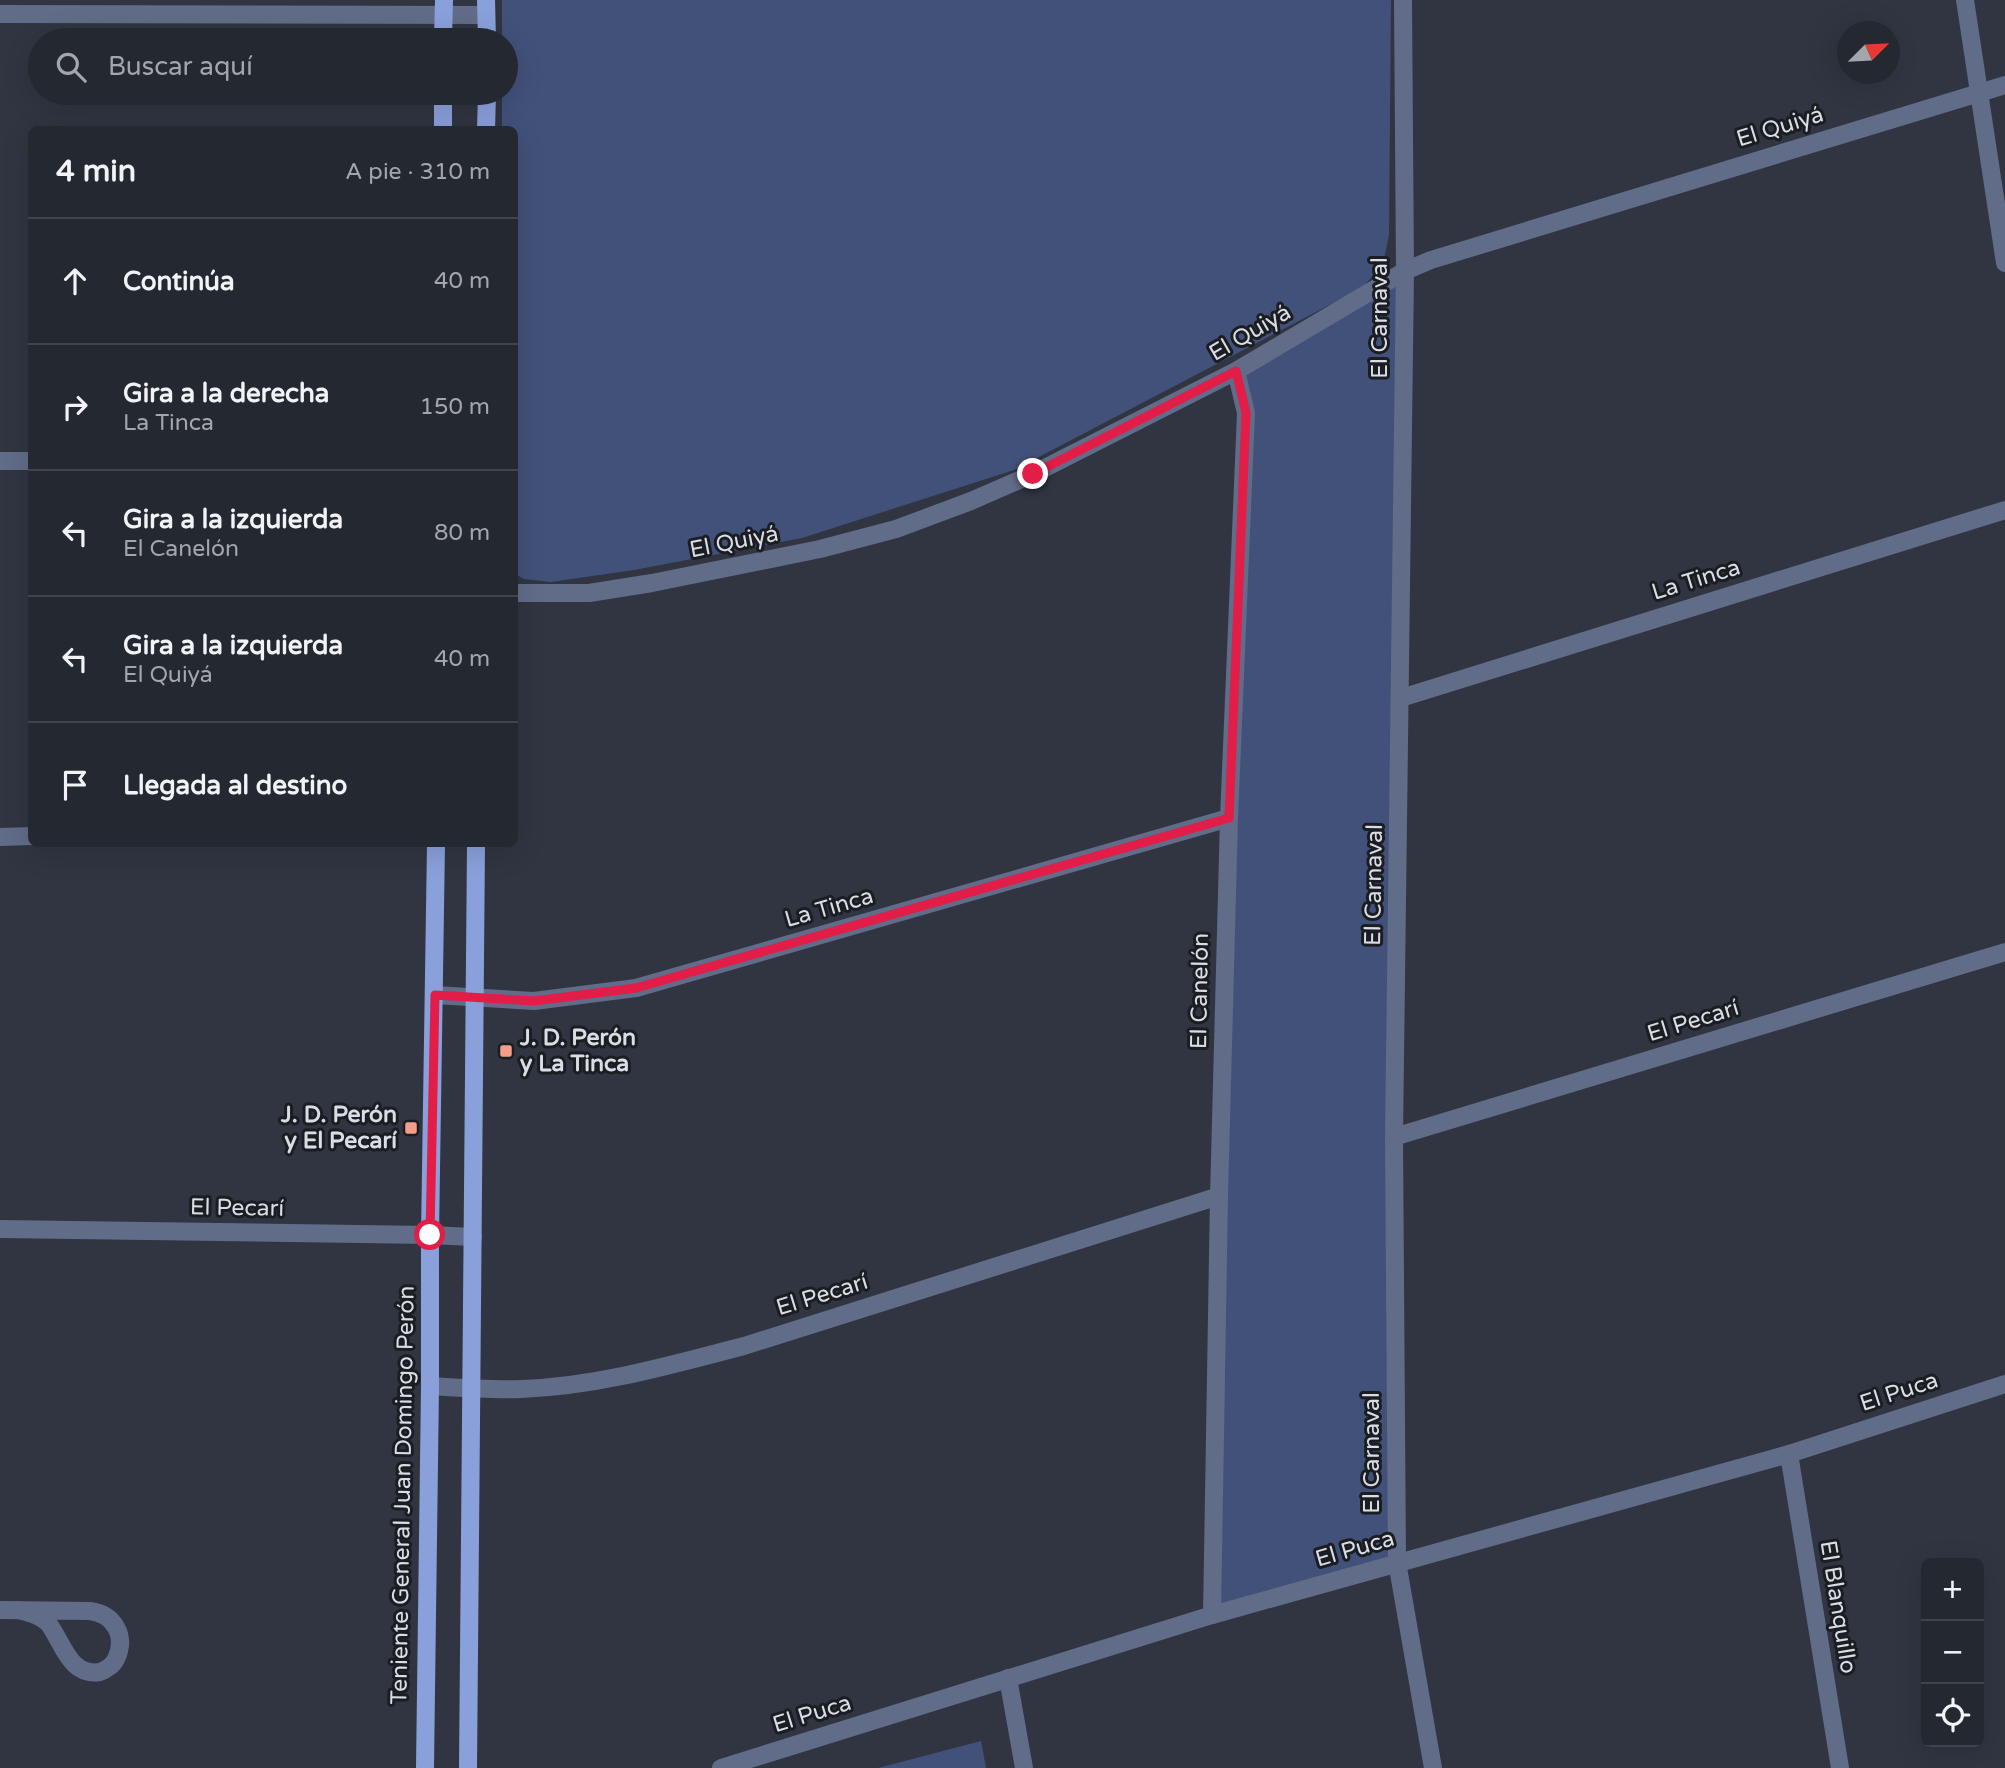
<!DOCTYPE html>
<html lang="es">
<head>
<meta charset="utf-8">
<style>
  :root { --surface:#242831; --page:#2c3039; --text:#f1f3f6; --muted:#a3a6ab; --line:#41444d }
  body { margin:0; font-family:"Varela Round",sans-serif; background:var(--page); color:var(--text) }
  .controls { position:absolute; right:21px; bottom:21px; display:grid; overflow:hidden; border-radius:10px; box-shadow:0 7px 28px #0002 }
  .controls button { width:63px; height:63px; display:grid; place-items:center; padding:0; border:0; border-bottom:2px solid var(--line); background:var(--surface); color:var(--text); font:35px sans-serif }
  .compass { position:absolute; left:1837px; top:21px; width:63px; height:63px; border-radius:50%; background:var(--surface); box-shadow:0 7px 28px #0002; rotate:66deg }
  .stop { position:absolute; width:21px; height:21px; margin:-16px; border:5px solid #e11d48; border-radius:50%; background:#fff }
  .stop.end { background:#e11d48; border-color:#fff; box-shadow:0 2px 7px #0008 }
  .list { margin:0; padding:0; list-style:none }
  h2 { display:flex; justify-content:space-between; align-items:center; height:91px; margin:0; padding:0 28px; font-size:30px }
  h2 small { font-size:23px; font-weight:400; color:var(--muted) }
  .list li { display:grid; grid-template-columns:46px 1fr auto; gap:21px; align-items:center; box-sizing:border-box; height:126px; padding:0 28px; border-top:2px solid var(--line) }
  .list b { display:block; font-size:26px; white-space:nowrap }
  .list p { margin:0; font-size:23px; white-space:nowrap; color:var(--muted) }
  .list em { font-size:23px; font-style:normal; color:var(--muted) }
  .icon { flex:none; width:38px; height:38px; fill:none; stroke:currentColor; stroke-width:2; stroke-linecap:round; stroke-linejoin:round }
  .map { position:relative; flex:none; width:2005px; height:1768px; overflow:hidden }
  .search { position:absolute; background:var(--surface); box-shadow:0 7px 28px #0002; left:28px; top:28px; width:490px; height:77px; display:flex; align-items:center; gap:18px; box-sizing:border-box; padding:0 24px; border-radius:38px; color:var(--muted); font-size:26px }
  .panel { position:absolute; background:var(--surface); box-shadow:0 7px 28px #0002; left:28px; top:126px; width:490px; height:721px; border-radius:10px }
  .map>svg:first-child { display:block }
</style>
</head>
<body>
<div class="map">
<svg width="2005" height="1768" viewBox="0 0 2005 1768">
  <rect width="100%" height="100%" fill="#303541"/>
  <!-- green -->
  <g fill="#42517a">
    <polygon points="502,0 1391,0 1389,235 1383,264 1362,288 1014,470 802,538 634,570 551,582 524,579 515,574 514,130 502,130 502,93 506,93 506,40 502,40"/>
    <polygon points="1405,271 1397,1562 1212,1615 1246,413 1236,371"/>
    <polygon points="981,1741 986,1768 878,1768"/>
  </g>
  <g fill="none" stroke-linecap="round" stroke-linejoin="round">
    <!-- minor -->
    <g stroke="#616c88" stroke-width="18">
      <polyline points="1403,0 1405,271 1394,1137 1397,1562 1433,1768"/>
      <polyline points="1965,0 2005,263"/>
      <polyline points="0,14 486,15"/>
      <polyline points="0,461 32,461"/>
      <polyline points="514,593 589,593 652,583 820,549 896,529 971,501 1033,474 1236,371 1405,271 1431,260 2005,85"/>
      <polyline points="1401,698 2005,510"/>
      <polyline points="0,837 32,836"/>
      <polyline points="435,995 534,1001 636,988 1229,818"/>
      <polyline points="1394,1137 2005,952"/>
      <polyline points="0,1229 430,1235 473,1237"/>
      <path d="M 430,1386 C 461,1388 492,1390 522,1389 C 598,1386 671,1365 744,1346 L 1219,1196"/>
      <polyline points="1789,1454 1840,1768"/>
      <path d="M 0,1610 L 90,1611 C 114,1614 127,1636 116,1659 C 113,1665 106,1670 100,1672 C 69,1677 63,1642 48,1623 C 40,1615 29,1613 18,1610"/>
      <polyline points="1212,1615 1219,1196 1229,818 1246,413 1236,371"/>
      <polyline points="1008,1678 1024,1768"/>
      <polyline points="721,1768 1212,1615 1789,1454 2005,1384"/>
    </g>
    <!-- major -->
    <g stroke="#8aa0db" stroke-width="18">
      <polyline points="486,0 487,40"/>
      <polyline points="443,40 444,0"/>
      <polyline points="443,130 443,93"/>
      <polyline points="486,130 487,93"/>
      <polyline points="425,1768 430,1386 430,1235 436,844"/>
      <polyline points="468,1768 476,844"/>
    </g>
  </g>
  <g fill="none" stroke-linecap="round" stroke-linejoin="round">
    <!-- route -->
    <polyline stroke="#e11d48" stroke-width="9" points="430,1235 435,995 534,1001 636,988 1229,818 1246,413 1236,371 1033,474"/>
  </g>
  <!-- markers -->
  <g fill="#f49e8a" stroke="#1a1d22" stroke-width="2.5">
    <rect x="499" y="1044" width="14" height="14" rx="3.5"/>
    <rect x="404" y="1121" width="14" height="14" rx="3.5"/>
  </g>
  <g text-anchor="middle" dominant-baseline="central" stroke-width="6" stroke-linejoin="round" paint-order="stroke">
    <!-- street labels -->
    <g font-size="23" fill="#dadde5" stroke="#1a1d22">
      <text transform="translate(1780 127) rotate(-17)">El Quiyá</text>
      <text transform="translate(1380 318) rotate(-90)">El Carnaval</text>
      <text transform="translate(1250 333) rotate(-30)">El Quiyá</text>
      <text transform="translate(734 542) rotate(-11)">El Quiyá</text>
      <text transform="translate(1696 580) rotate(-17)">La Tinca</text>
      <text transform="translate(1374 885) rotate(-89)">El Carnaval</text>
      <text transform="translate(829 908) rotate(-16)">La Tinca</text>
      <text transform="translate(1200 991) rotate(-89)">El Canelón</text>
      <text transform="translate(1693 1021) rotate(-17)">El Pecarí</text>
      <text transform="translate(237 1208) rotate(1)">El Pecarí</text>
      <text transform="translate(822 1295) rotate(-17)">El Pecarí</text>
      <text transform="translate(1899 1392) rotate(-18)">El Puca</text>
      <text transform="translate(1372 1453) rotate(-90)">El Carnaval</text>
      <text transform="translate(403 1495) rotate(-89)">Teniente General Juan Domingo Perón</text>
      <text transform="translate(1355 1549) rotate(-16)">El Puca</text>
      <text transform="translate(1838 1607) rotate(81)">El Blanquillo</text>
      <text transform="translate(812 1714) rotate(-17)">El Puca</text>
    </g>
    <!-- poi labels -->
    <g font-size="23" font-weight="bold" fill="#dadde5" stroke="#1a1d22" text-anchor="start">
      <text x="520" y="1038">J. D. Perón<tspan x="520" dy="26">y La Tinca</tspan></text>
      <text x="397" y="1115" text-anchor="end">J. D. Perón<tspan x="397" dy="26">y El Pecarí</tspan></text>
    </g>
  </g>
</svg>
<div class="controls">
<button>+</button>
<button>−</button>
<button><svg class="icon" aria-label="locate" viewBox="0 0 24 24"><circle cx="12" cy="12" r="6"/><path d="M12 2v4M12 18v4M2 12h4M18 12h4"/></svg></button>
</div>
<svg class="compass" viewBox="-18 -18 36 36"><path d="M0-13l5 13h-10z" fill="#e53935"/><path d="M0 13l5-13h-10z" fill="#a3a6ab"/></svg>
<div class="stop" style="left:430px;top:1235px"></div>
<div class="stop end" style="left:1033px;top:474px"></div>
<div class="search"><svg class="icon" aria-label="search" viewBox="0 0 24 24"><circle cx="10" cy="10" r="6"/><path d="M15 15l6 6"/></svg>Buscar aquí</div>
<section class="panel">
<h2>4 min<small>A pie · 310 m</small></h2>
<ul class="list">
<li><svg class="icon" aria-label="ahead" viewBox="0 0 24 24"><path d="M12 20V5M6 11l6-6 6 6"/></svg><div><b>Continúa</b></div><em>40 m</em></li>
<li><svg class="icon" aria-label="right" viewBox="0 0 24 24"><path d="M7 20v-9h11M14 6l5 5-5 5"/></svg><div><b>Gira a la derecha</b><p>La Tinca</p></div><em>150 m</em></li>
<li><svg class="icon" aria-label="left" viewBox="0 0 24 24"><path d="M17 20v-9H6M10 6l-5 5 5 5"/></svg><div><b>Gira a la izquierda</b><p>El Canelón</p></div><em>80 m</em></li>
<li><svg class="icon" aria-label="left" viewBox="0 0 24 24"><path d="M17 20v-9H6M10 6l-5 5 5 5"/></svg><div><b>Gira a la izquierda</b><p>El Quiyá</p></div><em>40 m</em></li>
<li><svg class="icon" aria-label="arrive" viewBox="0 0 24 24"><path d="M6 21V4h12l-3 4 3 4H6"/></svg><div><b>Llegada al destino</b></div></li>
</ul>
</section>
</div>
</body>
</html>
